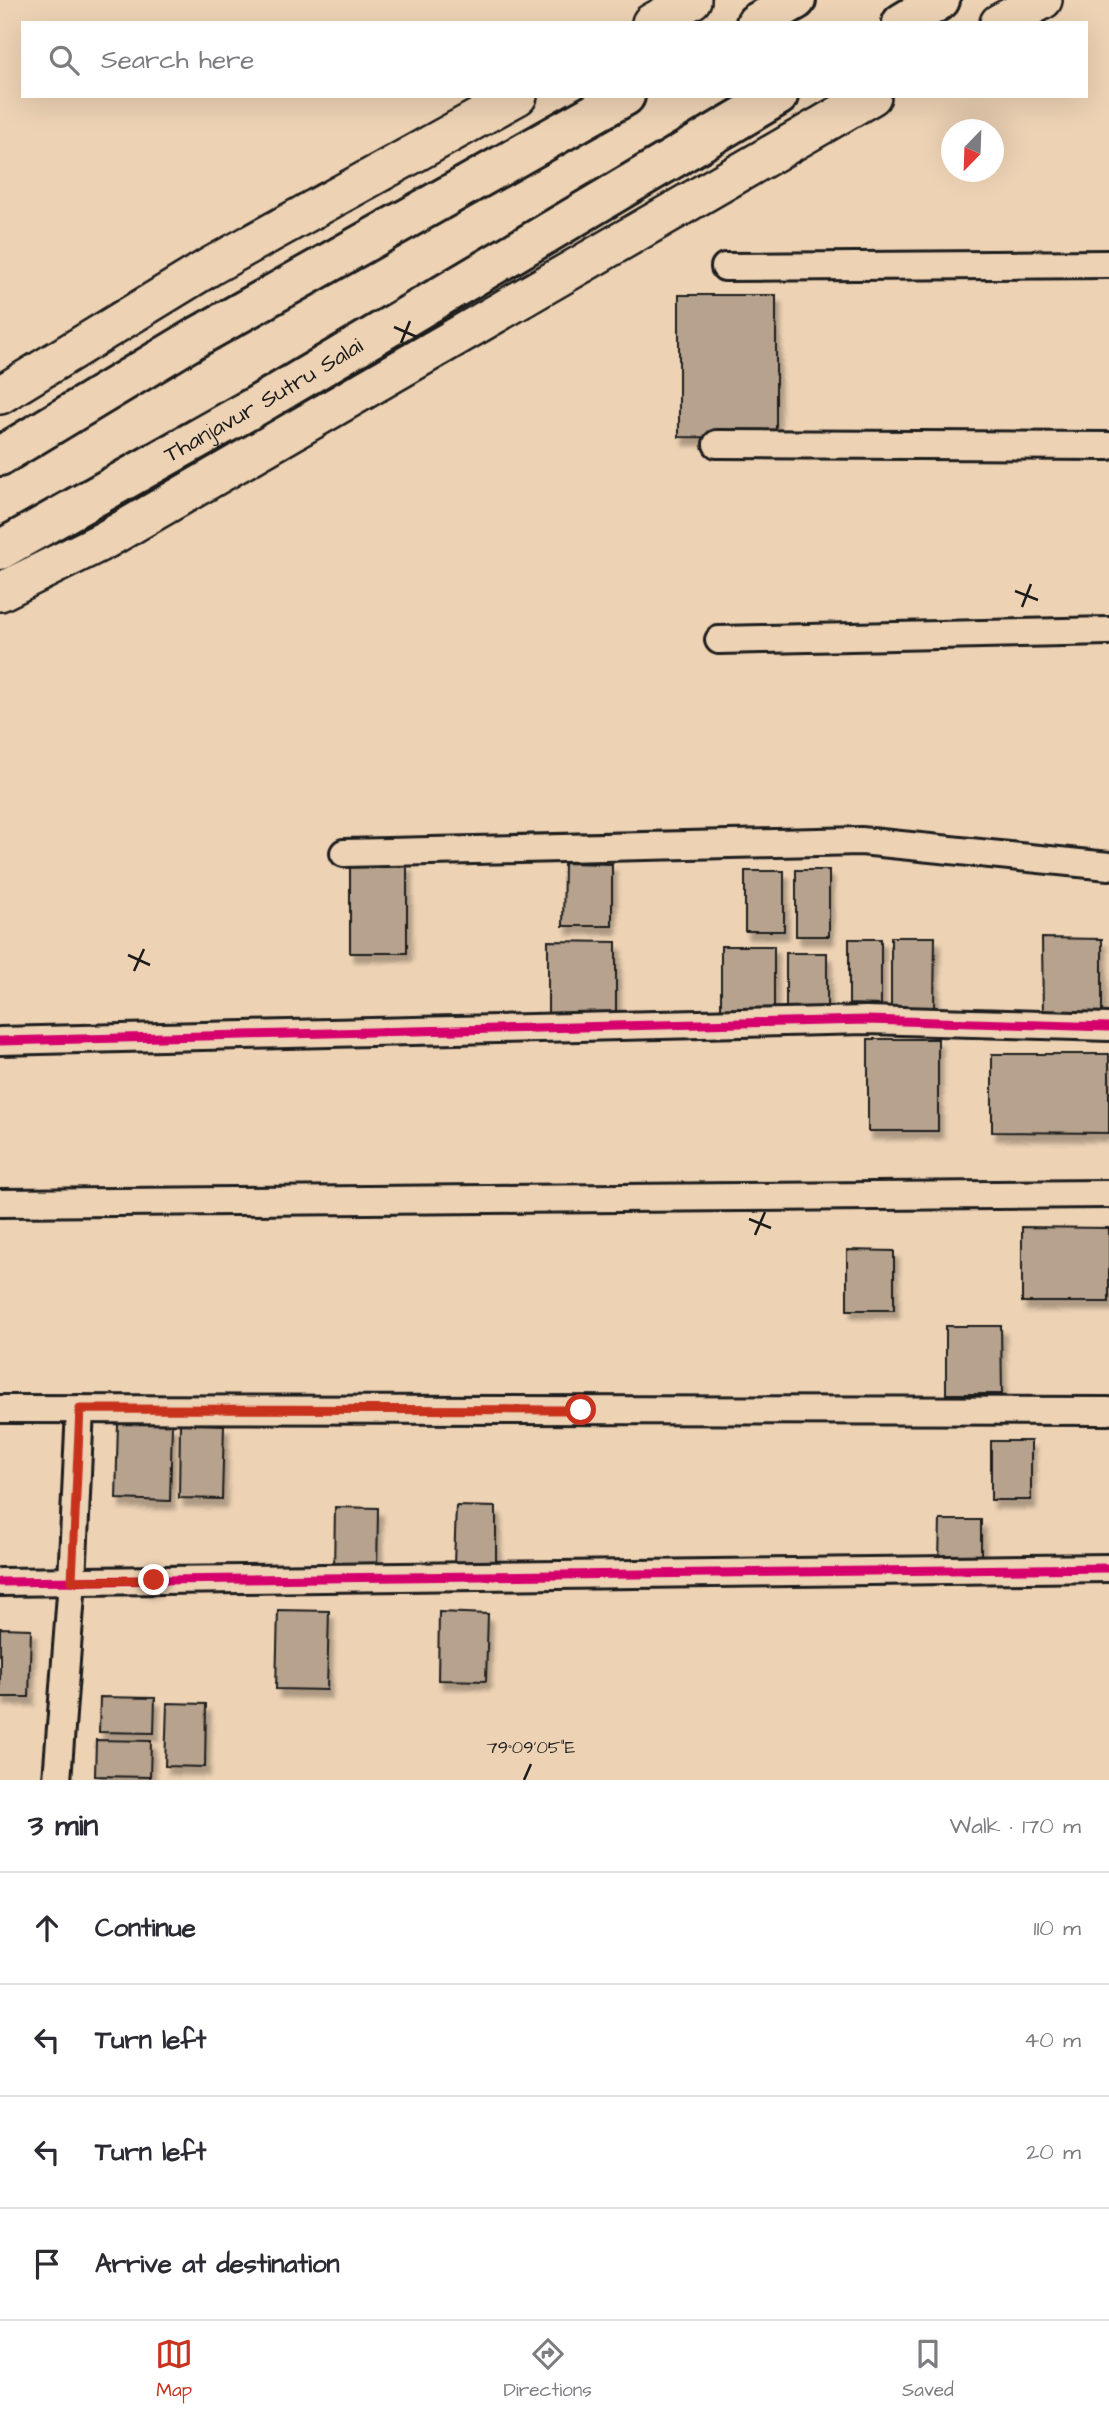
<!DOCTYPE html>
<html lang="en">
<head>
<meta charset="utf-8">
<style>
  :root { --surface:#fff; --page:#f7f7f7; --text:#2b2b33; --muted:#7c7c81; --line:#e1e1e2; --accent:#c8321e }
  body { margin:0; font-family:"Architects Daughter",sans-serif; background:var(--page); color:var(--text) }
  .compass { position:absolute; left:941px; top:119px; width:63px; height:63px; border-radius:50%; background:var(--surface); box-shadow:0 7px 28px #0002; rotate:203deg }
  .stop { position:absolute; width:21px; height:21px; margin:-16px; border:5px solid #c8321e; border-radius:50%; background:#fff }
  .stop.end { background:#c8321e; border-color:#fff; box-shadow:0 2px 7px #0008 }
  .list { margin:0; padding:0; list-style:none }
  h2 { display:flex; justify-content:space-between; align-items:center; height:91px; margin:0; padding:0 28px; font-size:30px }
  h2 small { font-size:23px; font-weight:400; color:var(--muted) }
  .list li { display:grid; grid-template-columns:46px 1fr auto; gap:21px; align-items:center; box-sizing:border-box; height:112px; padding:0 28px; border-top:2px solid var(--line) }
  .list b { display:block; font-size:26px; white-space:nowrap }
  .list em { font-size:23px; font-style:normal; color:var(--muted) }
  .icon { flex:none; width:38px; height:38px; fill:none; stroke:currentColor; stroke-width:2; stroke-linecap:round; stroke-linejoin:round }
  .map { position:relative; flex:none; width:1109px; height:1780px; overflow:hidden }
  .search { position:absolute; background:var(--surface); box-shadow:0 7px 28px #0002; left:21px; right:21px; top:21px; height:77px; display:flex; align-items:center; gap:18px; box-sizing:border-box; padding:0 24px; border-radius:0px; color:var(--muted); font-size:26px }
  .sheet { height:539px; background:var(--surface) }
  nav { display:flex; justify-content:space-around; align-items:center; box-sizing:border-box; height:98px; border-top:2px solid var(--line); background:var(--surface); font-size:19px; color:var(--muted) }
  nav a { display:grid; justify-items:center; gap:4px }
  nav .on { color:var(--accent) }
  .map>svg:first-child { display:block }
</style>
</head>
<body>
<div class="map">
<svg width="1109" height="1780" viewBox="0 0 1109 1780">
  <defs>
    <filter id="shadow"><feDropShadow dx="4.5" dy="8" stdDeviation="2" flood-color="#0004"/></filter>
  </defs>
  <rect width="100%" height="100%" fill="#edd2b4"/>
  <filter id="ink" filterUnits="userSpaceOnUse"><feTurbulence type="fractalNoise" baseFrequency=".0143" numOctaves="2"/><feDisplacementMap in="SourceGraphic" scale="14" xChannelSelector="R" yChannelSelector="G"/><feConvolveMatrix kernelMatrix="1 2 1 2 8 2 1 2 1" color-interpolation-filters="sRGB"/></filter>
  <g filter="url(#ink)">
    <!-- building -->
    <g fill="#b6a28d" stroke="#1c1c1c" stroke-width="2" filter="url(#shadow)">
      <polygon points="679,295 776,295 776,438 679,437"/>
      <polygon points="564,863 612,864 612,926 563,926"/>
      <rect x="350" y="864" width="57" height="89"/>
      <rect x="796" y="870" width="33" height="66"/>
      <rect x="745" y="871" width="39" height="60"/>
      <polygon points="891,937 935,937 934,1010 891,1010"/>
      <polygon points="1042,938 1102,939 1102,1016 1043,1016"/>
      <polygon points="849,939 881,939 881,1005 849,1004"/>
      <polygon points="548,941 616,942 616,1016 548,1016"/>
      <rect x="721" y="946" width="53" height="65"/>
      <rect x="786" y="953" width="41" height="61"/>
      <rect x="868" y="1039" width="70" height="92"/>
      <polygon points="992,1054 1109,1054 1109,1133 992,1132"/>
      <polygon points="1022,1227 1109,1228 1109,1302 1022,1302"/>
      <polygon points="847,1250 894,1251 894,1310 847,1310"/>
      <polygon points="946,1326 1001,1326 1002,1394 946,1394"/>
      <polygon points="118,1423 172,1424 170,1501 116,1499"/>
      <polygon points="180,1423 224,1425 222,1499 179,1498"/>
      <rect x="991" y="1441" width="40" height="59"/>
      <polygon points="456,1506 496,1507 496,1566 454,1565"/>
      <polygon points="335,1507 378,1508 377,1574 334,1572"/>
      <polygon points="940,1520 981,1520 981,1560 939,1560"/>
      <polygon points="278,1610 329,1611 327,1690 276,1689"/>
      <polygon points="439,1612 488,1614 486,1681 438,1680"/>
      <polygon points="0,1628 31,1629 29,1697 0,1697"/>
      <polygon points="100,1697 155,1698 154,1733 99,1732"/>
      <polygon points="167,1703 206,1704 205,1767 165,1766"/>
      <polygon points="96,1740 151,1741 150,1777 95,1776"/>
    </g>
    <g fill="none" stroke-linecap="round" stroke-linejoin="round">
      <!-- street casing -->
      <g stroke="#1c1c1c" stroke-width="32">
        <g id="street">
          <polyline points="725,267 1109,264"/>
          <polyline points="717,444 1109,446"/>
          <polyline points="719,640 1109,631"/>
          <polyline points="344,853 861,841 1109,866"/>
          <polyline points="0,1041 866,1020 1109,1027"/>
          <polyline points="0,1203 1109,1194"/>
          <polyline points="0,1409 1109,1411"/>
          <polyline points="0,1582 1109,1568"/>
          <polyline points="57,1780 72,1581 80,1409"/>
        </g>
      </g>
      <!-- secondary casing -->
      <g stroke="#1c1c1c" stroke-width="42">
        <g id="secondary">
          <polyline points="651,23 692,0"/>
          <polyline points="999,23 1043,0"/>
          <polyline points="0,395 211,266 518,96"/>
          <polyline points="0,592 105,540 872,96"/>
        </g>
      </g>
      <!-- highway casing -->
      <g stroke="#1c1c1c" stroke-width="44">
        <g id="highway">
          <polyline points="756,23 796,0"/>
          <polyline points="902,23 940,0"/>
          <polyline points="0,456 197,337 625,96"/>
          <path id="s1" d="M 0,550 L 256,406 L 778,96"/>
        </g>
      </g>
      <!-- street -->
      <use href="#street" stroke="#edd2b4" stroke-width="26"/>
      <!-- secondary -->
      <use href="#secondary" stroke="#edd2b4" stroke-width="37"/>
      <!-- highway -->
      <use href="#highway" stroke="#edd2b4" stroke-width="38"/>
      <!-- cycleway casing -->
      <g stroke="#edd2b4" stroke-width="13">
        <g id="cycleway">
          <polyline points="0,1041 866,1020 1109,1027"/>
          <polyline points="0,1582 1109,1568"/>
        </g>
      </g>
      <!-- cycleway -->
      <use href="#cycleway" stroke="#d6006c" stroke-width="9"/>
    </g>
  </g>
  <g fill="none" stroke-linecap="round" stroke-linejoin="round" filter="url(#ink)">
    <!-- route -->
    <polyline stroke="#c8321e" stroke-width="9" points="154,1580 72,1581 80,1409 581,1410"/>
  </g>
  <!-- ticks -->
  <path fill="none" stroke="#1c1c1c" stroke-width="2.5" d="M 394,327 L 417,337M 401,343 L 410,321M 1015,591 L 1038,600M 1022,607 L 1031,584M 128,955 L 150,965M 134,971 L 144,949M 749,1219 L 771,1228M 755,1235 L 765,1212M 524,1780 L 531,1764"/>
  <g text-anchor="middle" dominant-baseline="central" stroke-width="6" stroke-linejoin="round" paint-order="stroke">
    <!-- street labels -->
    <g font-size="23" fill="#1c1c1c" stroke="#edd2b4">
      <text stroke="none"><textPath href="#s1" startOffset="303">Thanjavur Sutru Salai</textPath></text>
    </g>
  </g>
  <g font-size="18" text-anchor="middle" fill="#1c1c1c" stroke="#edd2b4" stroke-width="6" stroke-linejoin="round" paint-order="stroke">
    <text x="531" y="1753">79°09'05"E</text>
  </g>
</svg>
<svg class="compass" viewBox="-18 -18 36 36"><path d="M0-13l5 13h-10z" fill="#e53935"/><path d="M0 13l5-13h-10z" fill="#7c7c81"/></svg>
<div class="stop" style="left:581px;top:1410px"></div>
<div class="stop end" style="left:154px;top:1580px"></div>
<div class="search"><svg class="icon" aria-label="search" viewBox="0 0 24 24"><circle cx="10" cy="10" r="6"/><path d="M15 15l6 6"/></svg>Search here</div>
</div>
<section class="sheet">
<h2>3 min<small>Walk · 170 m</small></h2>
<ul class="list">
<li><svg class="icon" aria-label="ahead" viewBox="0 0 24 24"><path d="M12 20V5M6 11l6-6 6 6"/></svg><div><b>Continue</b></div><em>110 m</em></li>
<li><svg class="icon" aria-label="left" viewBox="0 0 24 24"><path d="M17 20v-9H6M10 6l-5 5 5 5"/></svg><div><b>Turn left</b></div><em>40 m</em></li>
<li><svg class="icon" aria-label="left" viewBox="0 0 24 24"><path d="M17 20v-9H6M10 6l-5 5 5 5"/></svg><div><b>Turn left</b></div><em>20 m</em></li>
<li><svg class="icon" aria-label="arrive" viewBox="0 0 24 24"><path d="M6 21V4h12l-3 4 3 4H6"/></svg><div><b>Arrive at destination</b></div></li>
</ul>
</section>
<nav>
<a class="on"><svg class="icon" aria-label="map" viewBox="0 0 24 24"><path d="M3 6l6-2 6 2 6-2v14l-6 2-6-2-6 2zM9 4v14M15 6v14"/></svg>Map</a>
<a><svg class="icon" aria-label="directions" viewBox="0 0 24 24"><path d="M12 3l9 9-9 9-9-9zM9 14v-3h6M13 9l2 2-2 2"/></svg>Directions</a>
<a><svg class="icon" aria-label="saved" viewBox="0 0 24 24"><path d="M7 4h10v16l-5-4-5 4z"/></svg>Saved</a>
</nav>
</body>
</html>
